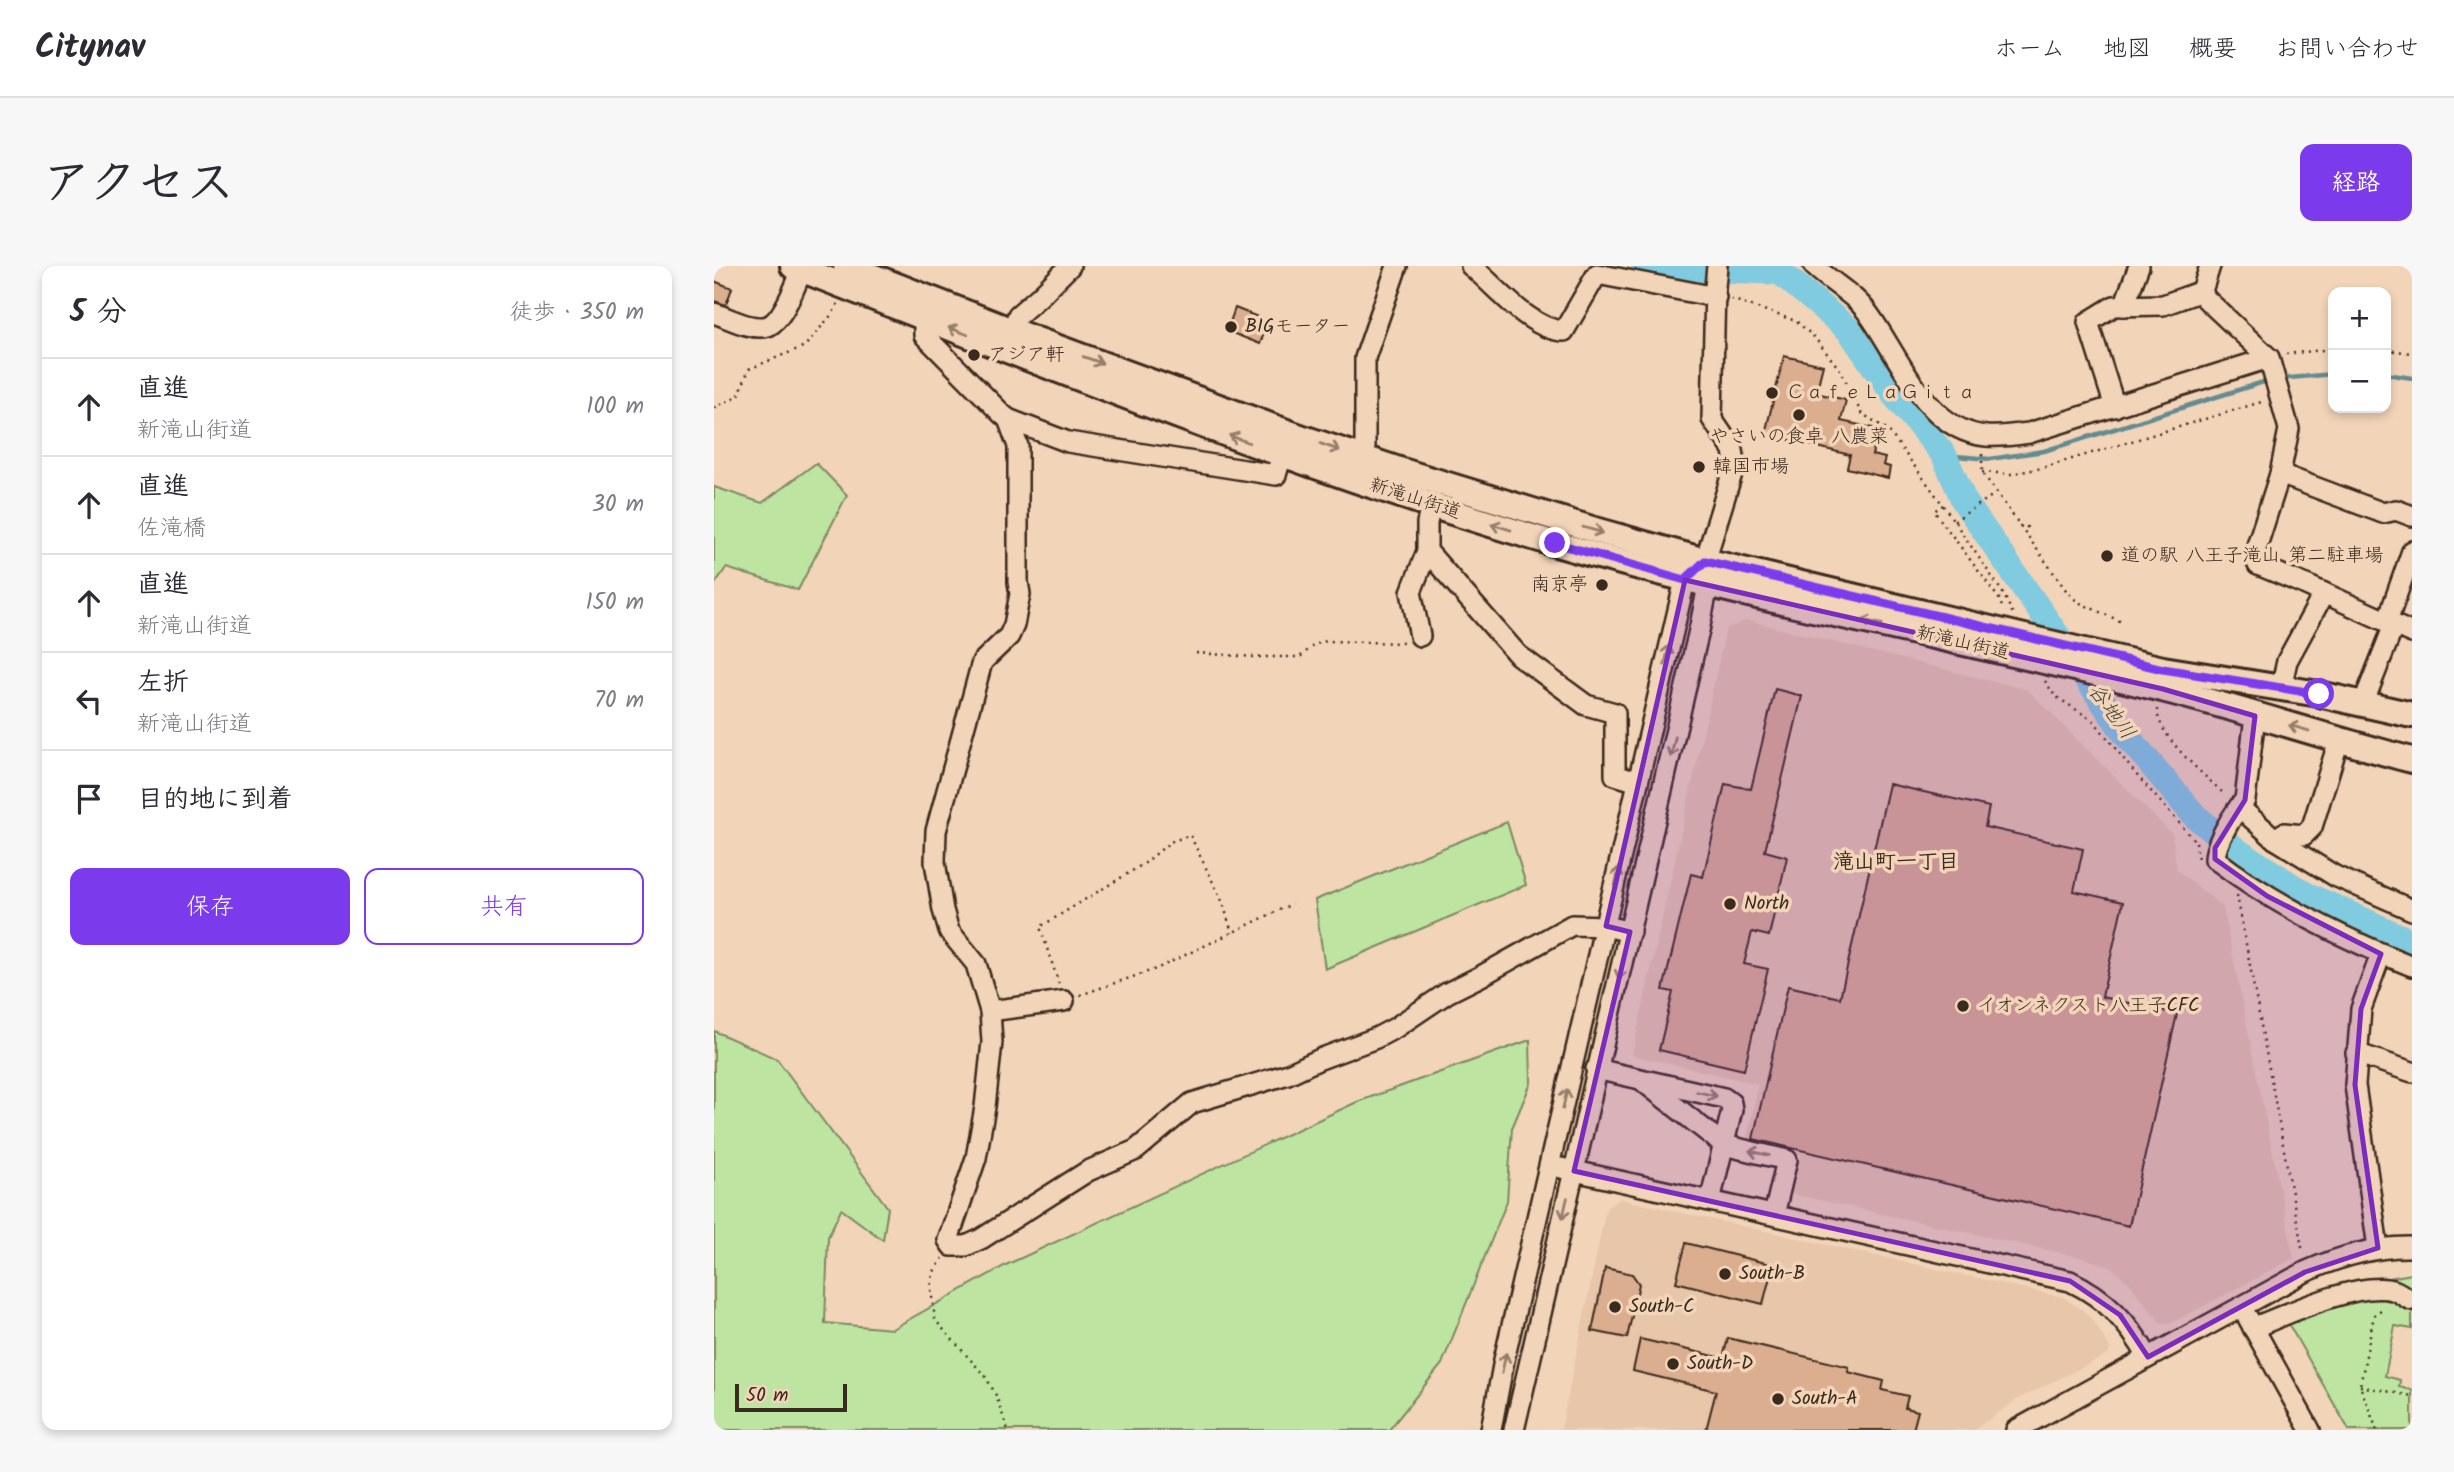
<!DOCTYPE html>
<html lang="ja">
<head>
<meta charset="utf-8">
<style>
  :root { --surface:#fff; --page:#f7f7f7; --text:#2b2b33; --muted:#7c7c81; --line:#e1e1e2; --accent:#7c3aed }
  body { margin:0; font-family:Kalam,"Klee One",sans-serif; background:var(--page); color:var(--text) }
  .controls { position:absolute; right:21px; top:21px; display:grid; overflow:hidden; border-radius:14px; box-shadow:0 4px 10px #0003 }
  .controls button { width:63px; height:63px; display:grid; place-items:center; padding:0; border:0; border-bottom:2px solid var(--line); background:var(--surface); color:var(--text); font:35px sans-serif }
  .scale { position:absolute; left:21px; bottom:18px; width:112px; box-sizing:border-box; padding-left:7px; border:4px solid #3b2a1e; border-top:0; font-size:19px; line-height:24px; white-space:nowrap; color:#3b2a1e; -webkit-text-stroke:5px #f2d4b8; paint-order:stroke }
  .stop { position:absolute; width:21px; height:21px; margin:-16px; border:5px solid #7c3aed; border-radius:50%; background:#fff }
  .stop.end { background:#7c3aed; border-color:#fff; box-shadow:0 2px 7px #0008 }
  .list { margin:0; padding:0; list-style:none }
  h2 { display:flex; justify-content:space-between; align-items:center; height:91px; margin:0; padding:0 28px; font-size:30px }
  h2 small { font-size:23px; font-weight:400; color:var(--muted) }
  .list li { display:grid; grid-template-columns:46px 1fr auto; gap:21px; align-items:center; box-sizing:border-box; height:98px; padding:0 28px; border-top:2px solid var(--line) }
  .list b { display:block; font-size:26px; white-space:nowrap }
  .list p { margin:0; font-size:23px; white-space:nowrap; color:var(--muted) }
  .list em { font-size:23px; font-style:normal; color:var(--muted) }
  .actions { display:flex; gap:14px; padding:21px 28px }
  .actions a { flex:1; padding:16px 0; border:2px solid var(--accent); border-radius:14px; text-align:center; font-size:24px; color:var(--accent) }
  .actions .main { background:var(--accent); color:#fff }
  .icon { flex:none; width:38px; height:38px; fill:none; stroke:currentColor; stroke-width:2; stroke-linecap:round; stroke-linejoin:round }
  .map { position:relative; flex:none; width:1698px; height:1164px; overflow:hidden; border-radius:14px }
  header { display:flex; align-items:center; gap:42px; box-sizing:border-box; height:98px; padding:0 35px; background:var(--surface); border-bottom:2px solid var(--line) }
  header strong { font-size:33px }
  nav { display:flex; gap:38px; margin-inline-start:auto; font-size:24px }
  .intro { display:flex; align-items:center; justify-content:space-between; box-sizing:border-box; height:168px; padding:0 42px }
  h1 { margin:0; font-size:49px }
  .button { padding:18px 32px; border-radius:14px; background:var(--accent); color:#fff; font-size:24px; font-weight:700 }
  main { display:flex; gap:42px; padding:0 42px }
  aside { flex:1; background:var(--surface); border-radius:14px; box-shadow:0 4px 10px #0003 }
  .map>svg:first-child { display:block }
</style>
</head>
<body>
<header>
<strong>Citynav</strong>
<nav><a>ホーム</a><a>地図</a><a>概要</a><a>お問い合わせ</a></nav>
</header>
<div class="intro"><h1>アクセス</h1><a class="button">経路</a></div>
<main>
<aside>
<h2>5 分<small>徒歩 · 350 m</small></h2>
<ul class="list">
<li><svg class="icon" aria-label="ahead" viewBox="0 0 24 24"><path d="M12 20V5M6 11l6-6 6 6"/></svg><div><b>直進</b><p>新滝山街道</p></div><em>100 m</em></li>
<li><svg class="icon" aria-label="ahead" viewBox="0 0 24 24"><path d="M12 20V5M6 11l6-6 6 6"/></svg><div><b>直進</b><p>佐滝橋</p></div><em>30 m</em></li>
<li><svg class="icon" aria-label="ahead" viewBox="0 0 24 24"><path d="M12 20V5M6 11l6-6 6 6"/></svg><div><b>直進</b><p>新滝山街道</p></div><em>150 m</em></li>
<li><svg class="icon" aria-label="left" viewBox="0 0 24 24"><path d="M17 20v-9H6M10 6l-5 5 5 5"/></svg><div><b>左折</b><p>新滝山街道</p></div><em>70 m</em></li>
<li><svg class="icon" aria-label="arrive" viewBox="0 0 24 24"><path d="M6 21V4h12l-3 4 3 4H6"/></svg><div><b>目的地に到着</b></div></li>
</ul>
<div class="actions"><a class="main">保存</a><a>共有</a></div>
</aside>
<div class="map">
<svg width="1698" height="1164" viewBox="0 0 1698 1164">
  <rect width="100%" height="100%" fill="#f2d4b8"/>
  <filter id="ink" filterUnits="userSpaceOnUse"><feTurbulence type="fractalNoise" baseFrequency=".0143" numOctaves="2"/><feDisplacementMap in="SourceGraphic" scale="14" xChannelSelector="R" yChannelSelector="G"/><feConvolveMatrix kernelMatrix="1 2 1 2 8 2 1 2 1" color-interpolation-filters="sRGB"/></filter>
  <g filter="url(#ink)">
    <!-- built -->
    <g fill="#e7c6a9">
      <polygon points="1032,354 1314,424 1458,568 1463,604 1509,641 1580,992 1456,1058 1446,1056 1414,1016 1397,1001 1369,992 1077,928 1087,889 1032,876 1044,818 918,789 1012,363"/>
      <polygon points="906,933 1348,1031 1370,1045 1381,1058 1396,1082 1395,1088 1302,1134 1260,1164 847,1164 892,942"/>
    </g>
    <!-- green -->
    <g fill="#bde5a1" stroke="#7c8860" stroke-width="2">
      <polygon points="102,197 133,229 84,324 12,302 0,319 0,221 48,237"/>
      <polygon points="793,556 812,619 611,703 601,634"/>
      <polygon points="0,765 63,793 174,942 169,974 127,943 114,971 111,1057 178,1063 292,999 643,836 816,774 817,817 798,862 793,935 728,1098 675,1164 0,1164"/>
      <polygon points="1698,1008 1698,1063 1681,1060 1671,1110 1686,1114 1685,1121 1698,1124 1698,1164 1635,1164 1575,1059 1582,1042 1634,1019"/>
    </g>
    <g fill="none" stroke-linecap="round" stroke-linejoin="round">
      <!-- stream -->
      <g stroke="#648b92" stroke-width="4.5">
        <polyline points="1672,108 1698,112"/>
        <polyline points="1565,113 1619,108"/>
        <polyline points="1230,189 1276,193 1330,185 1556,114"/>
      </g>
      <!-- river -->
      <g stroke="#80cbdf" stroke-width="26">
        <polyline points="930,0 1067,6"/>
        <polyline points="1059,0 1135,64 1177,125 1230,189 1250,235 1412,469 1481,550 1525,586 1591,628 1698,676"/>
      </g>
    </g>
    <!-- building -->
    <g fill="#dbae8f" stroke="#3b2a1e" stroke-width="2">
      <polygon points="0,15 18,22 12,39 0,35"/>
      <polygon points="521,42 554,55 546,78 513,65"/>
      <polygon points="1070,90 1109,99 1102,127 1132,134 1127,155 1164,163 1158,189 1171,192 1169,199 1176,201 1174,212 1133,202 1136,189 1051,168"/>
      <polygon points="1061,423 1088,430 1051,585 1073,591 1055,670 1038,666 1030,698 1054,703 1030,804 945,784 959,726 949,724 977,608 989,611 1011,518 1037,523"/>
      <polygon points="1175,518 1275,541 1271,561 1369,583 1360,625 1409,636 1388,731 1463,748 1415,960 1039,873 1074,720 1126,732"/>
      <polygon points="972,977 1059,999 1049,1038 962,1016"/>
      <polygon points="891,1002 918,1008 925,1018 913,1072 878,1065"/>
      <polygon points="1014,1072 1135,1101 1134,1106 1170,1115 1168,1124 1194,1130 1191,1142 1204,1145 1199,1164 992,1164 1002,1125 919,1105 926,1073 1009,1092"/>
    </g>
    <g fill="none" stroke-linecap="round" stroke-linejoin="round">
      <!-- minor casing -->
      <g stroke="#3b2a1e" stroke-width="24">
        <g id="minor">
          <path d="M 757,0 C 782,20 816,64 850,65 L 883,8 L 1002,31"/>
          <path d="M 1100,0 C 1118,17 1142,29 1156,50 C 1186,92 1213,165 1272,170 C 1287,171 1301,169 1315,167 L 1555,92"/>
          <polyline points="1496,0 1488,25 1492,33 1555,92 1575,163 1566,208 1540,289 1544,299 1590,318 1698,367"/>
          <polyline points="1410,40 1425,0"/>
          <path d="M 0,47 C 15,52 38,65 54,60 C 69,54 82,18 88,4"/>
          <polyline points="210,52 210,69 288,148 294,153 354,176 562,209 568,189"/>
          <polyline points="298,65 304,49 326,30 356,0"/>
          <polyline points="1401,141 1374,56 1400,40 1449,39 1488,25"/>
          <polyline points="294,153 304,180 304,316 306,328 300,359 295,370 268,396 222,565 221,596 229,644 235,665 262,698 276,745 278,776 271,841 262,892 234,974 238,980 252,980 267,973 374,905 422,884 478,837 574,808 606,793 662,772 681,762 733,727 767,710 858,659 892,660 916,666"/>
          <polyline points="651,193 651,92 683,0"/>
          <polyline points="1566,208 1669,247 1682,244 1698,250"/>
          <polyline points="717,239 713,257 713,285 804,389 872,439 901,447 901,509 924,516"/>
          <polyline points="1673,356 1698,285"/>
          <polyline points="706,370 697,326 713,285"/>
          <polyline points="1567,422 1573,395 1610,327"/>
          <polyline points="1649,438 1680,359"/>
          <path d="M 1541,450 L 1531,534 C 1520,546 1501,577 1501,593 C 1561,639 1628,672 1698,700"/>
          <polyline points="1525,541 1561,573 1621,610 1698,644"/>
          <polyline points="1561,573 1570,567 1590,569 1598,561 1625,474"/>
          <polyline points="276,745 350,735"/>
          <polyline points="1642,787 1698,806"/>
          <polyline points="882,803 1010,832 1017,837 1018,844 996,935"/>
          <polyline points="930,816 1010,879 1073,894 1060,949"/>
          <path d="M 847,902 L 1356,1015 C 1392,1032 1414,1056 1434,1091"/>
          <polyline points="1664,982 1641,819 1647,743 1667,688"/>
          <polyline points="1534,1052 1596,1164"/>
          <path d="M 1539,1062 C 1573,1048 1643,1015 1679,1024 C 1686,1026 1691,1032 1698,1034"/>
          <polyline points="777,1164 790,1094 971,314 980,305"/>
          <polyline points="800,1164 986,360 994,319 991,295 1021,198 1019,184 998,153 1001,21 1003,0"/>
          <path d="M 1302,1164 L 1591,1006 C 1626,990 1660,980 1698,981"/>
        </g>
      </g>
      <!-- major casing -->
      <g stroke="#3b2a1e" stroke-width="30">
        <g id="major">
          <path d="M 79,0 C 330,98 580,201 839,277 C 1038,335 1243,372 1444,422 C 1529,443 1613,472 1698,494"/>
          <polyline points="132,0 298,65 589,172 685,204 881,264 991,295 1323,374 1449,403 1605,428 1698,449"/>
        </g>
      </g>
      <!-- path -->
      <g stroke="#3b2a1e" stroke-width="2.5" stroke-dasharray="2 5" stroke-linecap="butt">
        <polyline points="1017,33 1082,55 1100,71 1127,105 1147,147 1174,164 1229,239 1289,327 1299,348"/>
        <polyline points="1672,84 1698,87"/>
        <polyline points="1572,88 1619,83"/>
        <polyline points="0,142 25,129 35,103 91,80 119,47 124,37"/>
        <polyline points="1268,188 1268,206 1354,327 1364,336 1410,357"/>
        <polyline points="1268,206 1297,208 1328,202 1551,135"/>
        <polyline points="1229,239 1220,245 1286,334 1289,345"/>
        <polyline points="1240,255 1281,228"/>
        <polyline points="1305,260 1318,262"/>
        <polyline points="482,387 540,391 586,391 600,379 612,375 692,377"/>
        <polyline points="1331,415 1341,430 1380,455 1420,506 1483,577"/>
        <path d="M 1443,443 C 1444,472 1491,509 1511,529"/>
        <polyline points="1482,576 1484,595"/>
        <polyline points="1523,629 1589,987"/>
        <polyline points="345,718 326,661 431,597 456,576 476,569 509,637 518,667"/>
        <polyline points="366,729 442,703 578,638"/>
        <polyline points="229,992 219,1007 217,1023 221,1054 271,1110 281,1127 294,1164"/>
        <polyline points="1646,1120 1698,1130"/>
        <polyline points="1663,1164 1646,1120 1660,1049 1671,1041"/>
      </g>
      <!-- minor -->
      <use href="#minor" stroke="#f2d4b8" stroke-width="19"/>
      <!-- major -->
      <use href="#major" stroke="#f2d4b8" stroke-width="24"/>
    </g>
    <!-- one-way arrows -->
    <defs><path id="oneway-shaft" d="M-6 0H5M1.5-3L5.5 0L1.5 3" fill="none" stroke-width="1.6" stroke-linecap="round" stroke-linejoin="round" transform="scale(1.75)"/></defs>
    <g stroke="#967f6b">
      <use href="#oneway-shaft" transform="translate(244 65) rotate(-159)"/>
      <use href="#oneway-shaft" transform="translate(379 94) rotate(19)"/>
      <use href="#oneway-shaft" transform="translate(525 173) rotate(-160)"/>
      <use href="#oneway-shaft" transform="translate(616 181) rotate(19)"/>
      <use href="#oneway-shaft" transform="translate(787 261) rotate(-163)"/>
      <use href="#oneway-shaft" transform="translate(879 264) rotate(16)"/>
      <use href="#oneway-shaft" transform="translate(1158 356) rotate(-167)"/>
      <use href="#oneway-shaft" transform="translate(953 389) rotate(-77)"/>
      <use href="#oneway-shaft" transform="translate(1585 462) rotate(-164)"/>
      <use href="#oneway-shaft" transform="translate(959 481) rotate(103)"/>
      <use href="#oneway-shaft" transform="translate(903 611) rotate(-78)"/>
      <use href="#oneway-shaft" transform="translate(907 703) rotate(104)"/>
      <use href="#oneway-shaft" transform="translate(993 828) rotate(13)"/>
      <use href="#oneway-shaft" transform="translate(851 833) rotate(-77)"/>
      <use href="#oneway-shaft" transform="translate(1045 887) rotate(-167)"/>
      <use href="#oneway-shaft" transform="translate(851 942) rotate(103)"/>
      <use href="#oneway-shaft" transform="translate(790 1097) rotate(-78)"/>
    </g>
  </g>
  <g fill="none" stroke-linecap="round" stroke-linejoin="round" filter="url(#ink)">
    <!-- route -->
    <polyline stroke="#7c3aed" stroke-width="9" points="841,277 971,314 991,295 1449,403 1605,428"/>
  </g>
  <!-- marked area -->
  <path fill="#7b2cbf" fill-opacity="0.2" stroke="#7b2cbf" stroke-width="5" stroke-linejoin="round" d="M 971,314 L 1449,423 L 1541,450 L 1531,534 L 1501,582 L 1501,593 L 1553,630 L 1667,688 L 1647,743 L 1641,819 L 1664,982 L 1591,1006 L 1434,1091 L 1406,1049 L 1356,1015 L 860,905 L 916,666 L 892,660 Z"/>
  <!-- markers -->
  <g fill="#3b2a1e" stroke="#f2d4b8" stroke-width="2.5">
    <circle cx="517" cy="61" r="7"/>
    <circle cx="260" cy="89" r="7"/>
    <circle cx="1058" cy="127" r="7"/>
    <circle cx="1085" cy="149" r="7"/>
    <circle cx="985" cy="201" r="7"/>
    <circle cx="1393" cy="290" r="7"/>
    <circle cx="888" cy="319" r="7"/>
    <circle cx="1016" cy="638" r="7"/>
    <circle cx="1249" cy="740" r="7"/>
    <circle cx="1011" cy="1008" r="7"/>
    <circle cx="901" cy="1041" r="7"/>
    <circle cx="959" cy="1098" r="7"/>
    <circle cx="1064" cy="1133" r="7"/>
  </g>
  <g text-anchor="middle" dominant-baseline="central" stroke-width="7" stroke-linejoin="round" paint-order="stroke">
    <!-- poi labels -->
    <g font-size="19" fill="#3b2a1e" stroke="#f2d4b8" text-anchor="start">
      <text x="531" y="61">BIGモーター</text>
      <text x="274" y="89">アジア軒</text>
      <text x="1072" y="127">ＣａｆｅＬａＧｉｔａ</text>
      <text x="1085" y="171" text-anchor="middle">やさいの食卓 八農菜</text>
      <text x="999" y="201">韓国市場</text>
      <text x="1407" y="290">道の駅 八王子滝山 第二駐車場</text>
      <text x="874" y="319" text-anchor="end">南京亭</text>
      <text x="1030" y="638">North</text>
      <text x="1263" y="740">イオンネクスト八王子CFC</text>
      <text x="1025" y="1008">South-B</text>
      <text x="915" y="1041">South-C</text>
      <text x="973" y="1098">South-D</text>
      <text x="1078" y="1133">South-A</text>
    </g>
    <!-- street labels -->
    <g font-size="19" fill="#3b2a1e" stroke="#f2d4b8">
      <text transform="translate(701 233) rotate(18)">新滝山街道</text>
      <text transform="translate(1249 377) rotate(13)">新滝山街道</text>
    </g>
    <!-- water labels -->
    <g font-size="21" font-style="italic" fill="#45423b" stroke="#f2d4b8">
      <text transform="translate(1397 446) rotate(54)">谷地川</text>
    </g>
    <!-- neighbourhood labels -->
    <g font-size="21" font-weight="bold" fill="#3b2a1e" stroke="#f2d4b8">
      <text x="1182" y="596">滝山町一丁目</text>
    </g>
  </g>
</svg>
<div class="controls">
<button>+</button>
<button>−</button>
</div>
<div class="scale">50 m</div>
<div class="stop" style="left:1605px;top:428px"></div>
<div class="stop end" style="left:841px;top:277px"></div>
</div>
</main>
</body>
</html>
